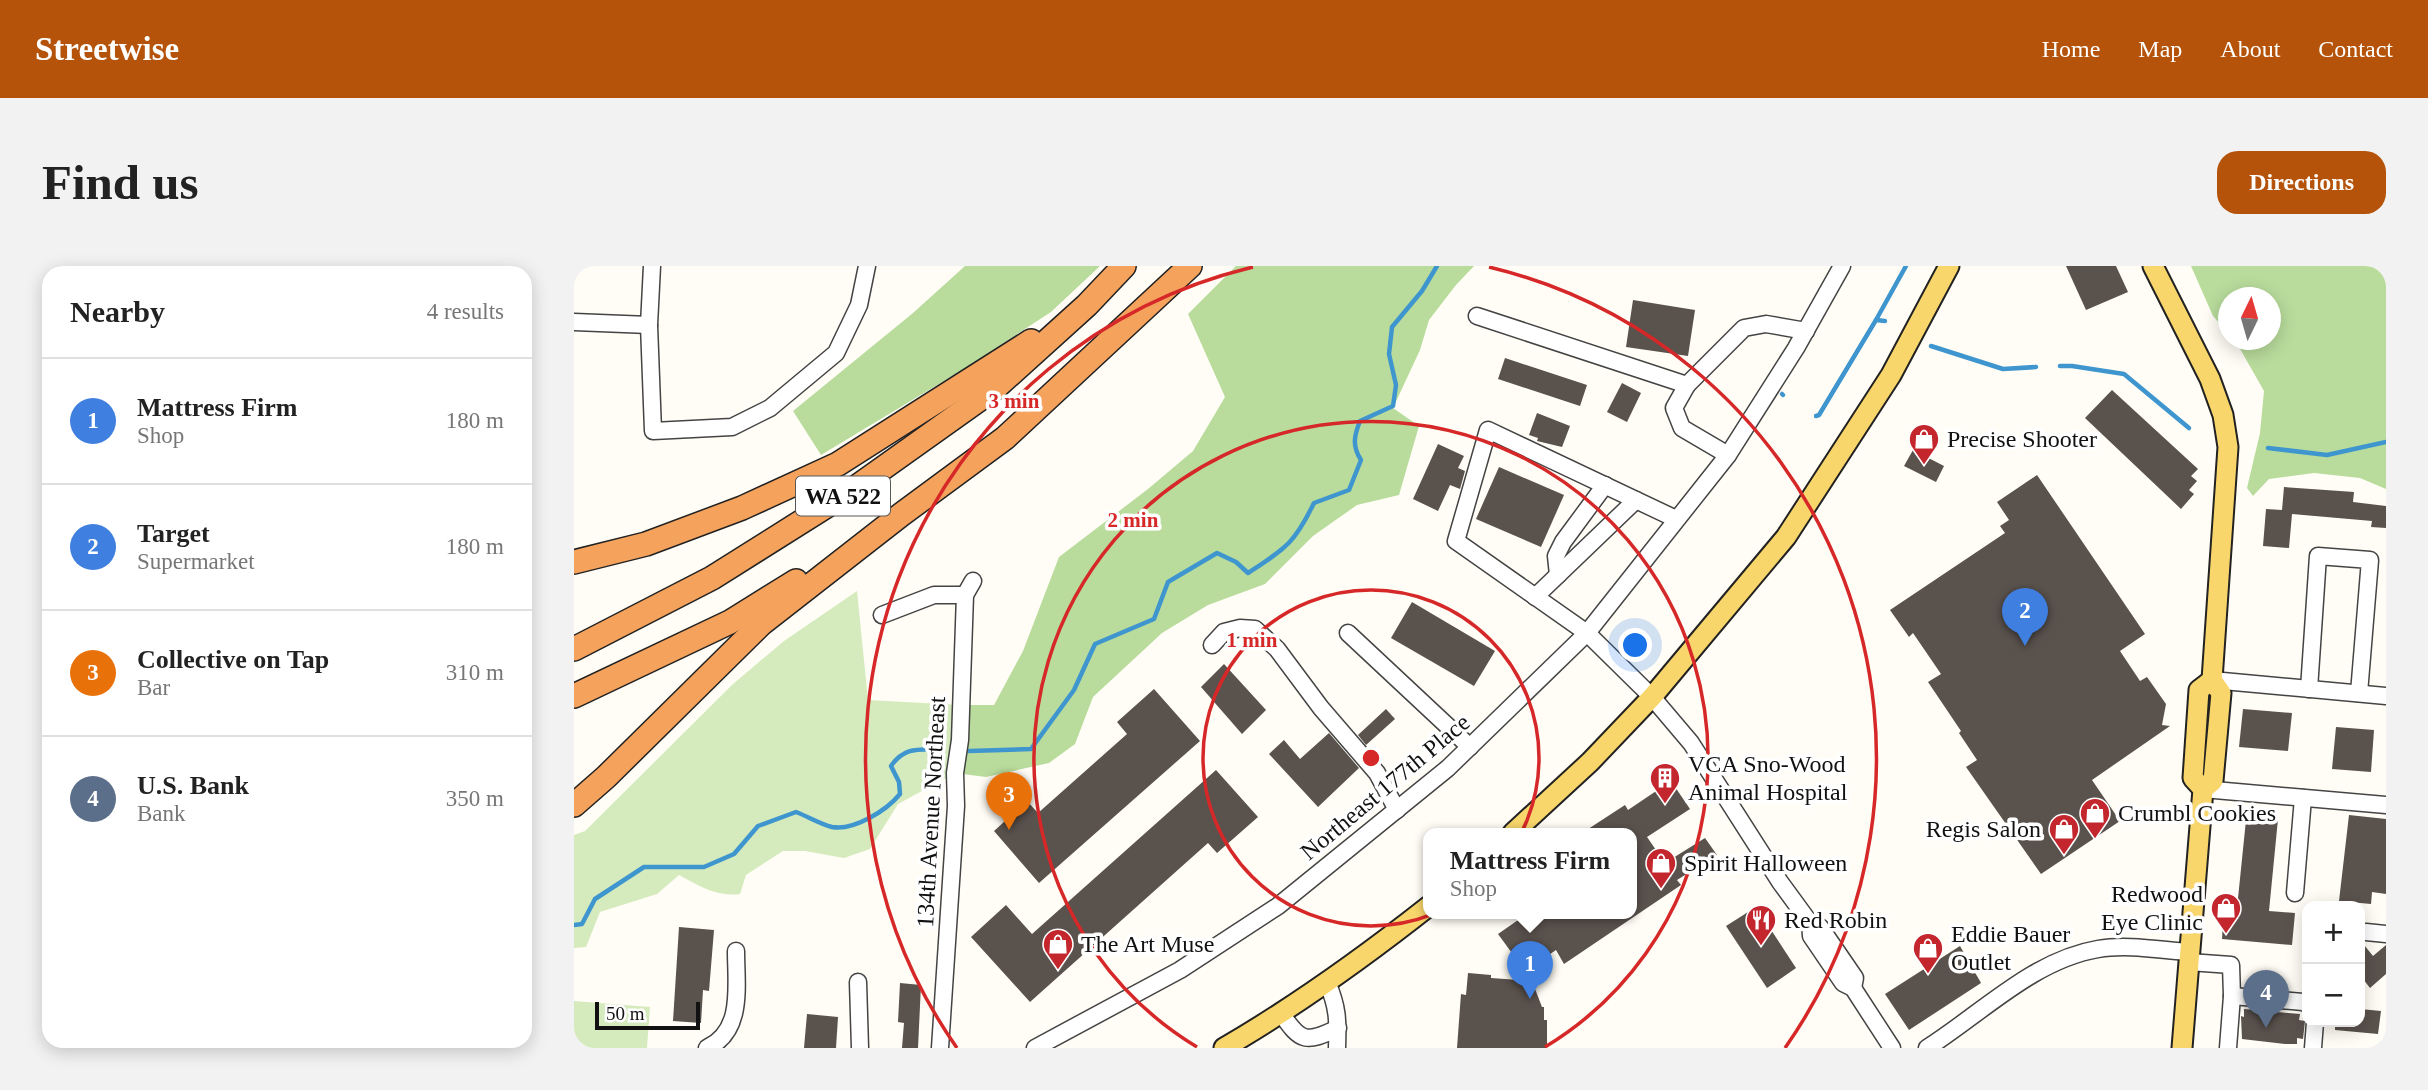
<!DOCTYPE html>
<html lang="en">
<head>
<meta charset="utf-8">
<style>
  :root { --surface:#fff; --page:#f2f2f2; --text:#222; --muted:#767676; --line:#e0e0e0; --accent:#b45309 }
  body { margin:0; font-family:"Times New Roman",serif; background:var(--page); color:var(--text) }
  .controls { position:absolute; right:21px; bottom:21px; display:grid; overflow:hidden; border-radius:14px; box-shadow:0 4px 18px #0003 }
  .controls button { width:63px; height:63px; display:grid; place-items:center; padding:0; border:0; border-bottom:2px solid var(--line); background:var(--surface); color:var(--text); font:35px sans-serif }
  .compass { position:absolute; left:1644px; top:21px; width:63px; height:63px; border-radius:50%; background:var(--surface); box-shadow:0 4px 18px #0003; rotate:5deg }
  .scale { position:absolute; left:21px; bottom:18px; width:105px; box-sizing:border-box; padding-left:7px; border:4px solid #111; border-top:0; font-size:19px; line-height:24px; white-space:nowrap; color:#111; -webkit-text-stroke:5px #fff; paint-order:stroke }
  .you { position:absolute; left:1062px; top:380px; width:24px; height:24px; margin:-18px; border:5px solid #fff; border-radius:50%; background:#1a73e8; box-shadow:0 0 0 10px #1a73e833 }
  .badge { display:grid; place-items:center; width:46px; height:46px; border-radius:50%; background:var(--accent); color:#fff; font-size:23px; font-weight:700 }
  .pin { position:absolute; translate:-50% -58px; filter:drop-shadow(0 2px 4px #0008) }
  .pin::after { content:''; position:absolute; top:37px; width:24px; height:21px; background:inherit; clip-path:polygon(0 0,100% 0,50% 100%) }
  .popup { position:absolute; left:849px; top:562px; width:214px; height:91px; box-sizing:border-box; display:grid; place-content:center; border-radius:14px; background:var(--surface); filter:drop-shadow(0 2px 5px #0005); font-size:23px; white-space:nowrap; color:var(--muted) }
  .popup b { font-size:26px; color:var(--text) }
  .popup::after { content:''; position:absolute; left:50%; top:100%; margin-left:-14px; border:14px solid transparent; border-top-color:var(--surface) }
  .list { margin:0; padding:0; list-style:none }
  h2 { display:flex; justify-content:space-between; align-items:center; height:91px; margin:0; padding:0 28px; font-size:30px }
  h2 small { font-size:23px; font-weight:400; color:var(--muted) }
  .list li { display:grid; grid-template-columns:46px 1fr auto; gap:21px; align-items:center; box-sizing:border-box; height:126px; padding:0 28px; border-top:2px solid var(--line) }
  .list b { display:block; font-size:26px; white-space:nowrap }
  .list p { margin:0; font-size:23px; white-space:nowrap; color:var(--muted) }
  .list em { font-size:23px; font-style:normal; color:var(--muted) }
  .map { position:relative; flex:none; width:1812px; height:782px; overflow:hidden; border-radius:21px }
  header { display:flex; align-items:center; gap:42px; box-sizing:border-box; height:98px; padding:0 35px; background:var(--accent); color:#fff }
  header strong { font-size:33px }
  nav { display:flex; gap:38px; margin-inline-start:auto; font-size:24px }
  .intro { display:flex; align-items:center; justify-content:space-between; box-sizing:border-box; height:168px; padding:0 42px }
  h1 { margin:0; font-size:49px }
  .button { padding:18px 32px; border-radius:21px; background:var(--accent); color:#fff; font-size:24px; font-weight:700 }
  main { display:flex; gap:42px; padding:0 42px }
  aside { flex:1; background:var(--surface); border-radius:21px; box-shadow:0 4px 18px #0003 }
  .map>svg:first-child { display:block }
</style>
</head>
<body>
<header>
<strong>Streetwise</strong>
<nav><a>Home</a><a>Map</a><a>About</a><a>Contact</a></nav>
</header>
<div class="intro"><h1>Find us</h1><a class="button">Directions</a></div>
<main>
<aside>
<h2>Nearby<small>4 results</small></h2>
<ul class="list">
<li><span class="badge" style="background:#3f7fe0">1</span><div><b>Mattress Firm</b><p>Shop</p></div><em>180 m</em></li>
<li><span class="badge" style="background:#3f7fe0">2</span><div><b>Target</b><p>Supermarket</p></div><em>180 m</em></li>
<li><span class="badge" style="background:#e8710a">3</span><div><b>Collective on Tap</b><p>Bar</p></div><em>310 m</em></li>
<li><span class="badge" style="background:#5c6f8a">4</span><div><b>U.S. Bank</b><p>Bank</p></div><em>350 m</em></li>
</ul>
</aside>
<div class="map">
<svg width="1812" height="782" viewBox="0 0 1812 782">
  <rect width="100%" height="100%" fill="#fffdf5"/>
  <!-- green -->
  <g fill="#d5ebbd">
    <path d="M 283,325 L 294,434 L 387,439 L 381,507 L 324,538 L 296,583 L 270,592 L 231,585 L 209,585 L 172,609 L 166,628 C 142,631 126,620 105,609 L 83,628 L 26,646 L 12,681 L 0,682 L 0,569 L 11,565 L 159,418 L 210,375 Z"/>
    <polygon points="0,735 76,741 73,782 0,782"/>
  </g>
  <!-- forest -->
  <g fill="#b9dc9c">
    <polygon points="391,0 526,0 477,46 388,104 247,189 219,145 339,47"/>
    <polygon points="662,0 900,0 882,19 855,54 846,84 819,142 845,160 825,229 783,239 739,270 691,318 634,339 588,367 519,431 501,478 475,497 412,511 381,507 387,439 420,439 449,385 485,291 574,223 619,185 651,131 614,48"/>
    <polygon points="1617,0 1812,0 1812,223 1786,212 1740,207 1695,213 1679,230 1673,222 1686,167 1690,125 1661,74 1696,74 1696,32 1654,32 1654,67 1639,50"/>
  </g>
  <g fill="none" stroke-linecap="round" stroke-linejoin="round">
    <!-- stream -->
    <g stroke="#3f96cf" stroke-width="4.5">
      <polyline points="1302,54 1332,0"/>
      <polyline points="1357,80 1429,103 1462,101"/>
      <polyline points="1486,100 1498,100 1550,108 1615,162"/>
      <polyline points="1208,128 1209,129"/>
      <polyline points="1242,150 1245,149 1302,54 1311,55"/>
      <polyline points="1694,182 1753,189 1812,176"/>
      <path d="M 395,485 L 457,483 L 500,424 L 521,378 L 580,353 L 594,316 L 643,287 L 662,296 L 674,307 C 712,282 720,278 740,237 L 775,224 L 787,194 C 778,180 780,170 786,155 L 819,140 L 822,119 L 815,88 L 818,61 L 848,25 L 863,0"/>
      <path d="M 0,659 L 8,658 L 21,633 L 70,601 L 130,601 L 160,588 L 184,560 L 222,546 C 233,550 246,558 258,561 C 280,565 313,544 326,528 L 325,516 L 317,500 C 331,480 345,484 367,483"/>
    </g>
  </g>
  <!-- building -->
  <g fill="#5a524d">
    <polygon points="1492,0 1542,0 1554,26 1512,44"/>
    <polygon points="1059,34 1121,44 1114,90 1052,81"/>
    <polygon points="931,92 1013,119 1006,140 924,113"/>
    <polygon points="1048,117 1067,127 1053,156 1033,146"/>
    <polygon points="1538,124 1624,203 1617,210 1623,215 1615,224 1620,228 1607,243 1511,152"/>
    <polygon points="963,147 996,160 988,181 963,175 964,172 955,169"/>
    <polygon points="864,178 890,190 884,202 891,205 886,223 876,219 864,245 839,233"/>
    <polygon points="1339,184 1370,200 1362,216 1330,200"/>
    <polygon points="925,201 990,229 967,281 902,253"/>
    <polygon points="1463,209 1571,368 1546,385 1566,415 1573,411 1592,438 1588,459 1596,460 1518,514 1546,555 1467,608 1392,501 1403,494 1385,467 1387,465 1354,416 1367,408 1339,367 1335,371 1316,344 1431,267 1426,260 1435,254 1423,236"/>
    <polygon points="1710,221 1780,226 1779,236 1812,240 1812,262 1797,261 1798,255 1718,248 1715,282 1689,280 1692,243 1708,244"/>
    <polygon points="838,336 921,385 900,420 817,372"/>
    <polygon points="650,398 692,444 668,468 627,421"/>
    <polygon points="580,423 626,475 465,617 420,565 453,535 464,547 553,468 543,456"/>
    <polygon points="812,443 821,453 792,479 784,469"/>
    <polygon points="1669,443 1718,447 1714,485 1665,481"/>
    <polygon points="1762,461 1800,464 1797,506 1758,503"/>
    <polygon points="755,467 785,502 744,541 695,488 710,474 726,493"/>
    <polygon points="642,504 684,551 643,587 634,577 456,736 397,671 432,639 458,668"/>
    <polygon points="1097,515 1116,543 1073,571 1091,597 1131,572 1143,589 1103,614 1107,619 990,698 982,684 951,705 924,668 954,647 1058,647 1058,567 1008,567 1051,539 1054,544"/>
    <polygon points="1775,549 1812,553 1812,628 1798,626 1797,638 1765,635"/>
    <polygon points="1684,551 1704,553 1695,645 1721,647 1718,679 1648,673 1650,641 1663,642 1672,554 1684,555"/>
    <polygon points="1182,641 1222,702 1193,722 1152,660"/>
    <polygon points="105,661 140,664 135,725 129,724 127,757 99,755"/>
    <polygon points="1786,674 1799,690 1812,679 1812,708 1796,722 1786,709"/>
    <polygon points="1386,680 1407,717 1335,764 1311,728"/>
    <polygon points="894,707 917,709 917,712 958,715 968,741 970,741 970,754 973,754 973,782 883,782 887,728 892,729"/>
    <polygon points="326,717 347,719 344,782 328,782 330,757 324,756"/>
    <polygon points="1670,743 1726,748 1725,754 1731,755 1729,773 1723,772 1723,778 1711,778 1668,773 1667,750 1670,751"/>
    <polygon points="1786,743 1807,745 1804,768 1761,764 1761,756 1786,756"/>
    <polygon points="233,748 264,751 262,782 230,782"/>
  </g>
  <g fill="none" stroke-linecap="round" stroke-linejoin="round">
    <!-- minor casing -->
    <g stroke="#444" stroke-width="19">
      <g id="minor">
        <polyline points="78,0 75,59 79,165 158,161 196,142 262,87 285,39 293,0"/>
        <polyline points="903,50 1113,119 1170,62 1192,58 1232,65"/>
        <polyline points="0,56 75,59"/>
        <polyline points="1113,119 1100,142 1108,162 1154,189"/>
        <polyline points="1102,253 914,164 882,275 1013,367 1078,431 1117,477 1206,616 1236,657 1237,670 1269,717 1279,722 1318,782"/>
        <polyline points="984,309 982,290 989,276 1031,219"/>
        <polyline points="961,331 1062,234"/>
        <polyline points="308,349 360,329 391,329"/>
        <polyline points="774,367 896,481"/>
        <polyline points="638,379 650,366 666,362 681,363 703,383 747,442 803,507 823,544"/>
        <polyline points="1638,414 1812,430"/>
        <polyline points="1735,423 1744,290 1796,294 1785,427"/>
        <polyline points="1629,523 1812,539"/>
        <polyline points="1721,627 1729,532"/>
        <polyline points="1236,657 1246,661 1281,712 1279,722"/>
        <polyline points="1792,666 1812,668"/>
        <polyline points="1615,696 1657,699 1658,730 1654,782"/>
        <polyline points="284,716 286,782"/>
        <path d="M 753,716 C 764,741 764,755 763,782"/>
        <polyline points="1658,730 1729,736 1733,738"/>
        <path d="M 707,747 C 727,777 732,777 764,762"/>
        <path d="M 133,782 C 170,765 162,720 162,685"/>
        <polyline points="366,782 382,540 381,507 386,474 391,329 399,315"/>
        <polyline points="461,782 606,704 704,640 874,502 1013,367 1154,189 1222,82 1268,0"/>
        <path d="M 1353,782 C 1407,748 1459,694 1524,683 C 1553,678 1586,684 1615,686"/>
        <polyline points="1739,782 1741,756"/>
      </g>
    </g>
    <!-- major casing -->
    <g stroke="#222" stroke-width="23">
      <g id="major">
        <polyline points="1579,0 1636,113 1649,149 1654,181 1638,414 1647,427 1639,515 1629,523"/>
        <polyline points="939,567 1016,496 1078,431 1212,271 1317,109 1375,0"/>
        <path d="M 650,782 C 722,740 789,692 855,640"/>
        <polyline points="1608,782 1629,523 1619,512 1625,424 1638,414"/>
      </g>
    </g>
    <!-- highway casing -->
    <g stroke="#222" stroke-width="26">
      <g id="highway">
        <polyline points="0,296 72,278 168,242 264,198 457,75"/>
        <polyline points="0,383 138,312 281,222 420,123 513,39 550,0"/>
        <polyline points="0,430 156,356 222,315"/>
        <polyline points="0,539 32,511 187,358 328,248 431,172 616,0"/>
      </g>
    </g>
    <!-- minor -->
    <use href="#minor" stroke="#fff" stroke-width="16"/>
    <!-- major -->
    <use href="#major" stroke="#f9d66b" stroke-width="19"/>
    <!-- highway -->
    <use href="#highway" stroke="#f5a25d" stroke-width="23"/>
  </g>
  <!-- distance rings -->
  <g fill="none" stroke="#d62828" stroke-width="3.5">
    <circle cx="797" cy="492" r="168"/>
    <path d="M623 781A337 337 0 1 1 971 781"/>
    <path d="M383 782A505 505 0 0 1 679 1M915 1A505 505 0 0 1 1211 782"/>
  </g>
  <!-- icons -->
  <defs>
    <g id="shop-pin" transform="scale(1.575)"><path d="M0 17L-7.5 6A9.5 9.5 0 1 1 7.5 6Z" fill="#c4262e" stroke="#fff"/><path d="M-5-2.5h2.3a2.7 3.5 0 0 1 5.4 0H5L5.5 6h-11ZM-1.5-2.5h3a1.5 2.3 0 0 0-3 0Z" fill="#fff"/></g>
    <g id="building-pin" transform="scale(1.575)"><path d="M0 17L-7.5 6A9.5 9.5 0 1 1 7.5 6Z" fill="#c4262e" stroke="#fff"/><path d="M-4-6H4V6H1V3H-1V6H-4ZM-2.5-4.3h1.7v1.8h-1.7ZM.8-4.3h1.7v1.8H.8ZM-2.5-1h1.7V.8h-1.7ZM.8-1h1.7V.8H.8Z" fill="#fff"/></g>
    <g id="restaurant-pin" transform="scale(1.575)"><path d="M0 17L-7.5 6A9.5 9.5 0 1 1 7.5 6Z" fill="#c4262e" stroke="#fff"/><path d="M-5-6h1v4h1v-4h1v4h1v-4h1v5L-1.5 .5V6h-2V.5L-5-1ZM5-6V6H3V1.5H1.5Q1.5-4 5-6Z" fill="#fff"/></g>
  </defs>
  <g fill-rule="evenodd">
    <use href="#shop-pin" x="1350" y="173"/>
    <use href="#building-pin" x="1091" y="512"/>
    <use href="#shop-pin" x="1521" y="547"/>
    <use href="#shop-pin" x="1490" y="563"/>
    <use href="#shop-pin" x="1087" y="597"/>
    <use href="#shop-pin" x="1652" y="642"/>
    <use href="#restaurant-pin" x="1187" y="654"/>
    <use href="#shop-pin" x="484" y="678"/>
    <use href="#shop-pin" x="1354" y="682"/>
  </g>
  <g text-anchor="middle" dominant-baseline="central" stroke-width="7" stroke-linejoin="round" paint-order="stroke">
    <!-- shield labels -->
    <rect fill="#fff" stroke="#585858" stroke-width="2" x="222" y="210.5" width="94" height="39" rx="5"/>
    <g font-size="23" font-weight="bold" fill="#111">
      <text x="269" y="230">WA 522</text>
    </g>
    <!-- poi labels -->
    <g font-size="24" fill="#111" stroke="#fff" text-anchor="start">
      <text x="1373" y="173">Precise Shooter</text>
      <text x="1114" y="498">VCA Sno-Wood<tspan x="1114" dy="28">Animal Hospital</tspan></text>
      <text x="1544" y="547">Crumbl Cookies</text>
      <text x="1467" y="563" text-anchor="end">Regis Salon</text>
      <text x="1110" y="597">Spirit Halloween</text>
      <text x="1629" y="628" text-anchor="end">Redwood<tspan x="1629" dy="28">Eye Clinic</tspan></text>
      <text x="1210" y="654">Red Robin</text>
      <text x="1377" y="668">Eddie Bauer<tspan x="1377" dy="28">Outlet</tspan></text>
      <text x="507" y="678">The Art Muse</text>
    </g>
    <!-- street labels -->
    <g font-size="24" fill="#111" stroke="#fff">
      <text transform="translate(811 521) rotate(-40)">Northeast 177th Place</text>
      <text transform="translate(357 546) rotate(-87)">134th Avenue Northeast</text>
    </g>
  </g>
  <circle cx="797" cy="492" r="10" fill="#d62828" stroke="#fff" stroke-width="3.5"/>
  <g font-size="21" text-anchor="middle" font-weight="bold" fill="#d62828" stroke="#fff" stroke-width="7" stroke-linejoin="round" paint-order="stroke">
    <text x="440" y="142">3 min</text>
    <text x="559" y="261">2 min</text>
    <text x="678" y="381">1 min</text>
  </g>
</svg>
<div class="controls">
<button>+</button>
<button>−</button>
</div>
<svg class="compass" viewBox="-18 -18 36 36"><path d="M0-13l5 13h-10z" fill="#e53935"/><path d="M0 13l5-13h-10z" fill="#767676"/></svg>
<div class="scale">50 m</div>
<div class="you"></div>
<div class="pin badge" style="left:956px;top:733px;background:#3f7fe0">1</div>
<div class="popup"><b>Mattress Firm</b>Shop</div>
<div class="pin badge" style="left:1451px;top:380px;background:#3f7fe0">2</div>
<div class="pin badge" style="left:435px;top:564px;background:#e8710a">3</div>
<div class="pin badge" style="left:1692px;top:762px;background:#5c6f8a">4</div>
</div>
</main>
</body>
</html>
